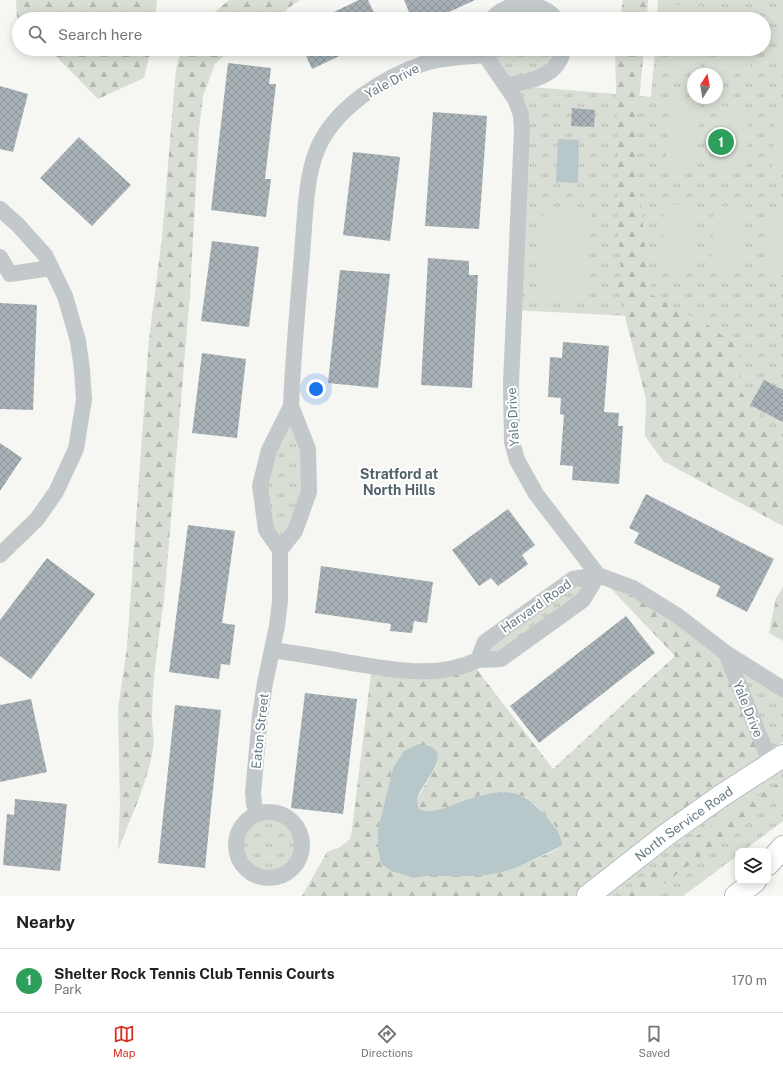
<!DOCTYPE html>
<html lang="en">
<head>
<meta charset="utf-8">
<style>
  :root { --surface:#fff; --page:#f2f2f2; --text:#202124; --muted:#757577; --line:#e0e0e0; --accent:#d93025 }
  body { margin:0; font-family:"Public Sans",sans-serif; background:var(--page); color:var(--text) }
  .controls { position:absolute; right:12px; bottom:12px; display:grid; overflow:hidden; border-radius:8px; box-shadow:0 2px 10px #0003 }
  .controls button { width:36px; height:36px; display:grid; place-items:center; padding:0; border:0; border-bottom:1px solid var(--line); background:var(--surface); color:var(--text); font:20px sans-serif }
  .compass { position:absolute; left:687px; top:68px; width:36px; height:36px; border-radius:50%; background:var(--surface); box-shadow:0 2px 10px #0003; rotate:11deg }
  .you { position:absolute; left:316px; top:389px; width:14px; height:14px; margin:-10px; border:3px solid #fff; border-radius:50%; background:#1a73e8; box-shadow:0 0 0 6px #1a73e833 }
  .badge { display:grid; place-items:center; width:26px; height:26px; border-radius:50%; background:var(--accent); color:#fff; font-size:13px; font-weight:700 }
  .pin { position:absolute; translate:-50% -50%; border:2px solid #fff; box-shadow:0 1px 4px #0006 }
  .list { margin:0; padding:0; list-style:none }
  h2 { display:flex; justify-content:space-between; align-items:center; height:52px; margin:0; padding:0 16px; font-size:17px }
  h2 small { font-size:13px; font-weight:400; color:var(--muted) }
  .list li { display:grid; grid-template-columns:26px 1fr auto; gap:12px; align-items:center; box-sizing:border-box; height:64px; padding:0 16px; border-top:1px solid var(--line) }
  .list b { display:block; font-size:15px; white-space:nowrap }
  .list p { margin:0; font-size:13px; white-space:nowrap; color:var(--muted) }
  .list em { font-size:13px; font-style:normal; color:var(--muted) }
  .icon { flex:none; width:22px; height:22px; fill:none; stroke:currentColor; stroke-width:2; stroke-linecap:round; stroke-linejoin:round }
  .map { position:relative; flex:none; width:783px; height:896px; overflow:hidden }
  .search { position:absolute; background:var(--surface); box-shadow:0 2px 10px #0003; left:12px; right:12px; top:12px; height:44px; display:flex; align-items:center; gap:10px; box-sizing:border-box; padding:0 14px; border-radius:22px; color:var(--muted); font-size:15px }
  .sheet { height:116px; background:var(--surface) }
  nav { display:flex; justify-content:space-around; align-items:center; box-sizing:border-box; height:56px; border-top:1px solid var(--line); background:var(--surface); font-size:11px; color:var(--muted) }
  nav a { display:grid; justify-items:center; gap:2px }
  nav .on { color:var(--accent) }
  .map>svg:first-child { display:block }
</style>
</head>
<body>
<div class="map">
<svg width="783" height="896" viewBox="0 0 783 896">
  <defs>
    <pattern id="grass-tufts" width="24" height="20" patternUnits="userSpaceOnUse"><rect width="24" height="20" fill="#d8ded3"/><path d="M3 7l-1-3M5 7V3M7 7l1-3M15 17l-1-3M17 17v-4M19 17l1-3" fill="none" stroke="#b3b9b1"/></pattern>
    <pattern id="forest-firs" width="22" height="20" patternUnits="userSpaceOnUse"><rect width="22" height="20" fill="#d8ded3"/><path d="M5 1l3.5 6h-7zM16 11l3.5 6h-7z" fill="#b3b9b1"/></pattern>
    <pattern id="building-cross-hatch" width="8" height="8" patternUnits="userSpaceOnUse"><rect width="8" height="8" fill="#a8b2b6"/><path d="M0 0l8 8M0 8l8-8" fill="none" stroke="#8c969a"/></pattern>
  </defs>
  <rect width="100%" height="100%" fill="#f6f6f2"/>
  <!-- grass -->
  <g fill="url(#grass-tufts)" fill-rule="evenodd">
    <path d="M 658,0 L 783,0 L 783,508 L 648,317 L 514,310 L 522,129 L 507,85 L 651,97 L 655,49 L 764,49 L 764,19 L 657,19 ZM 693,74 L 717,74 L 717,98 L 693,98 Z"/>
    <polygon points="514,4 556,19 492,19"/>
    <polygon points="485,49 563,49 557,64 508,84"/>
    <polygon points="291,406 309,492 280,550 266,530 269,450"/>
    <polygon points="598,575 583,600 501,659 478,660 485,642 573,579"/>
    <polygon points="736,667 783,697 783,742 771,749"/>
    <polygon points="783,769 783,821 743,851 738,851 738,855 683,896 603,896 750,789"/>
    <circle cx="269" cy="845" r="33"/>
  </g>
  <!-- forest -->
  <g fill="url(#forest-firs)" fill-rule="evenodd">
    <polygon points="16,0 157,0 155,19 19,20 17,18"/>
    <polygon points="229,0 300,0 287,9 281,19 206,19"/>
    <polygon points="623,0 648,0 647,19 620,19"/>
    <polygon points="49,49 151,49 144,78 98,99"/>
    <path d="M 181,49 L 231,49 L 215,64 L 203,96 L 199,129 L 190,294 L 164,601 C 158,639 153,677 152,716 C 152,727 155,738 153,749 C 147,784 131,817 118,850 L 120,803 L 118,709 L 127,647 L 149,339 L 162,238 L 176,69 Z"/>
    <polygon points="615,49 644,49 635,142 645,247 652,295 706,324 740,348 740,391 776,434 783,437 783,526 663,461 645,436 646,399 617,285 621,272 617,216 618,163"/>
    <path d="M 598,575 L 726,653 L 771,764 L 588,896 L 302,896 L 327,852 L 340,847 L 350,839 L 352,830 L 372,666 L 472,663 L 553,769 L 675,656 ZM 437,765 L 418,797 L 418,808 L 424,812 L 435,811 L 484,794 L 524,796 L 535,804 L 555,826 L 562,846 L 556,850 L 516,868 L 498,873 L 481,876 L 427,876 L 413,878 L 391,871 L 381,864 L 378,849 L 378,829 L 393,768 Z"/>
    <polygon points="783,587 783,641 769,633 776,598"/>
    <polygon points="783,780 783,797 763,809 648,896 621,896 693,838"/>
  </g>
  <!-- garden -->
  <g fill="#d8ded3">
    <polygon points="673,5 703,6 702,19 672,19"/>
    <polygon points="722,7 753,8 752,19 722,19"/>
    <polygon points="779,10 783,10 783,76 776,76"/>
    <polygon points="670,49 701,49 700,72 669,70"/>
    <polygon points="720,49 751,49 750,74 719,73"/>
    <polygon points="669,103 700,105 696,170 666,169"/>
    <polygon points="718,106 749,108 746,173 715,172"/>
    <polygon points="775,108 783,109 783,175 772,174"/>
    <polygon points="664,204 695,205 691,271 661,270"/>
    <polygon points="543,206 591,208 588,300 540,299"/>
    <polygon points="714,206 745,207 742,273 711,272"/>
    <polygon points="771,208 783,209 783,275 768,274"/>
  </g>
  <!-- water -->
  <g fill="#b8c7c9">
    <polygon points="558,139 579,140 578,183 556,182"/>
    <path d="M 419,744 C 458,748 425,779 418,796 C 417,799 418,805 418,808 C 428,814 437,810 447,807 C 468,799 503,785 524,797 C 531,801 537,807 543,813 C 552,823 561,832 562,846 L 516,868 L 498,873 L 481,876 L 427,876 L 413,878 L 391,871 L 381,864 L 378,849 L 378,829 L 393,768 L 404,751 Z"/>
  </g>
  <!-- building -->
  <g fill="url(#building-cross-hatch)">
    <polygon points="359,0 368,0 377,19 319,19"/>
    <polygon points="404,0 475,0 434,19 429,19 427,13 412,19"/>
    <polygon points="303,49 354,49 312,69"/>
    <polygon points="228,63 271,68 269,84 276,84 265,179 271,179 266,217 211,210"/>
    <polygon points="0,86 28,94 13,152 0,149"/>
    <polygon points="572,108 595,110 594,127 571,126"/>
    <polygon points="433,112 487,116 479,229 425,226"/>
    <polygon points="79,137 131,185 92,226 40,178"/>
    <polygon points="353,152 400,157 390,241 343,235"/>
    <polygon points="212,241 259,247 249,327 201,321"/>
    <polygon points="428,258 469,261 469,275 478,275 472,388 421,385"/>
    <polygon points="340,270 390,274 378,388 328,383"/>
    <polygon points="0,303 37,305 33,410 0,409"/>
    <polygon points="563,342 609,346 604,412 619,413 618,426 623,426 619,484 572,480 573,466 560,465 564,415 560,414 561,398 548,397 550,357 562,358"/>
    <polygon points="202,353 246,359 237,438 192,433"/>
    <polygon points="764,380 783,390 783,422 750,405"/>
    <polygon points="0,443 22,458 0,491"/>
    <polygon points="646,494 774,559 747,612 716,596 720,586 634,543 639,533 629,528"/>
    <polygon points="508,509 535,545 522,555 528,564 498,586 491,578 479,586 452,550"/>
    <polygon points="188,525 235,531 222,623 235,625 230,665 221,664 219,679 169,672"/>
    <polygon points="47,558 95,594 31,679 0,656 0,620"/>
    <polygon points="321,566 433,582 427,623 414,621 412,633 390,631 391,624 315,613"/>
    <polygon points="626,616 655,653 539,743 510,706"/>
    <polygon points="305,693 357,699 343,814 291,808"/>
    <polygon points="31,699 47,772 0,782 0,705"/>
    <polygon points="175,705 221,710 205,868 158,863"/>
    <polygon points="15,799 67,804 60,871 3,865 7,814 14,815"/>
  </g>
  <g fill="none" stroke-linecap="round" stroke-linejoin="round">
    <!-- secondary casing -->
    <g stroke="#b5bcbf" stroke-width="24">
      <g id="secondary">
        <path id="s1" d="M 588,896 L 666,835 L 721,796 L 783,756"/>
      </g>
    </g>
    <!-- motorway casing -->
    <g stroke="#b6babc" stroke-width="24">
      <g id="motorway">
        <polyline points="768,864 783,847"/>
        <polyline points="736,896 755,881"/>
      </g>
    </g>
    <!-- minor -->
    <g stroke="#c3c8ca" stroke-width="16">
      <path d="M 492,19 C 507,0 542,0 556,19"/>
      <polyline points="485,49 485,55 515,99 521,115 522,129 511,384 512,442 517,460 536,494 598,575 633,588 678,616 726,653 783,689"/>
      <path d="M 507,85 C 529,82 560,76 563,49"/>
      <polyline points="0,209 18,225 45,255 65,296 78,341 82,369 84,400 76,449 56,492 37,519 0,555"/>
      <polyline points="0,257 10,274 51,268"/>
      <path d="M 291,406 C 293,355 298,305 302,254 C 305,222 305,179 317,150 C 334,108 384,77 425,63 C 444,57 465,57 485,55"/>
      <polygon points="598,575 583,600 501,659 478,660 485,642 573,579"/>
      <path d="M 273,650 C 299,654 325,658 351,663 C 394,670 437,679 478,660"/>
      <polyline points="726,653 771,764"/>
      <circle cx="269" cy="845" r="33"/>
      <polyline points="257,814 254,804 253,793 260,716 265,683 277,626 280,601 280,550 266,530 260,486 269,450 291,406 308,449 309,492 295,531 280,550"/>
    </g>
    <!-- secondary -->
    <use href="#secondary" stroke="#fff" stroke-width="22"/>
    <!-- motorway -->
    <use href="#motorway" stroke="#fff" stroke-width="22"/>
  </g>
  <g text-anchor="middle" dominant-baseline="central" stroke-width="4" stroke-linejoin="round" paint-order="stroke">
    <!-- street labels -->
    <g font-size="13" fill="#647a85" stroke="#fff">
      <text transform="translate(392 81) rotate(-28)">Yale Drive</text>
      <text transform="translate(513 417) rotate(-93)">Yale Drive</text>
      <text transform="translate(536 606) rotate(-35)">Harvard Road</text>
      <text transform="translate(748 709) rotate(68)">Yale Drive</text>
      <text transform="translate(260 731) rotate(-84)">Eaton Street</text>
      <text stroke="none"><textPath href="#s1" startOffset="120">North Service Road</textPath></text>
    </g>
    <!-- neighbourhood labels -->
    <g font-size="14" font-weight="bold" fill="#52626a" stroke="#fff">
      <text x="399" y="474">Stratford at<tspan x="399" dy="16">North Hills</tspan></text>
    </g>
  </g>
</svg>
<div class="controls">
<button><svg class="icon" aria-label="layers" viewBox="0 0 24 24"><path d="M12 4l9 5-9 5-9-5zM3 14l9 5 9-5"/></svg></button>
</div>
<svg class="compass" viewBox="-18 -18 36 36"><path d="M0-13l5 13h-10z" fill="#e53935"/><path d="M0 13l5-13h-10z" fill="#757577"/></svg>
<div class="you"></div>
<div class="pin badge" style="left:721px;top:142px;background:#2e9e5b">1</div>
<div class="search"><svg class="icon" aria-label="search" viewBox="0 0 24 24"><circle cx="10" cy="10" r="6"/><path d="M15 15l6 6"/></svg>Search here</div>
</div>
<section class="sheet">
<h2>Nearby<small></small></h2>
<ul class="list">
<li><span class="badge" style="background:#2e9e5b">1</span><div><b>Shelter Rock Tennis Club Tennis Courts</b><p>Park</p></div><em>170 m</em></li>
</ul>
</section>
<nav>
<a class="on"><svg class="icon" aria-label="map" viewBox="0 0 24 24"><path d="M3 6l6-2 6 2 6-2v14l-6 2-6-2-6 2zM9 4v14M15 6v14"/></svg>Map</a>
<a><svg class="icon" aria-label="directions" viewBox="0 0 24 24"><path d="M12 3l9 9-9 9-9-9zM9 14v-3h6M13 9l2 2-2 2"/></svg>Directions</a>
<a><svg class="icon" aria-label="saved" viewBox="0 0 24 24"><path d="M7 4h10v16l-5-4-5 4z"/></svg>Saved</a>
</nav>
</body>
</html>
